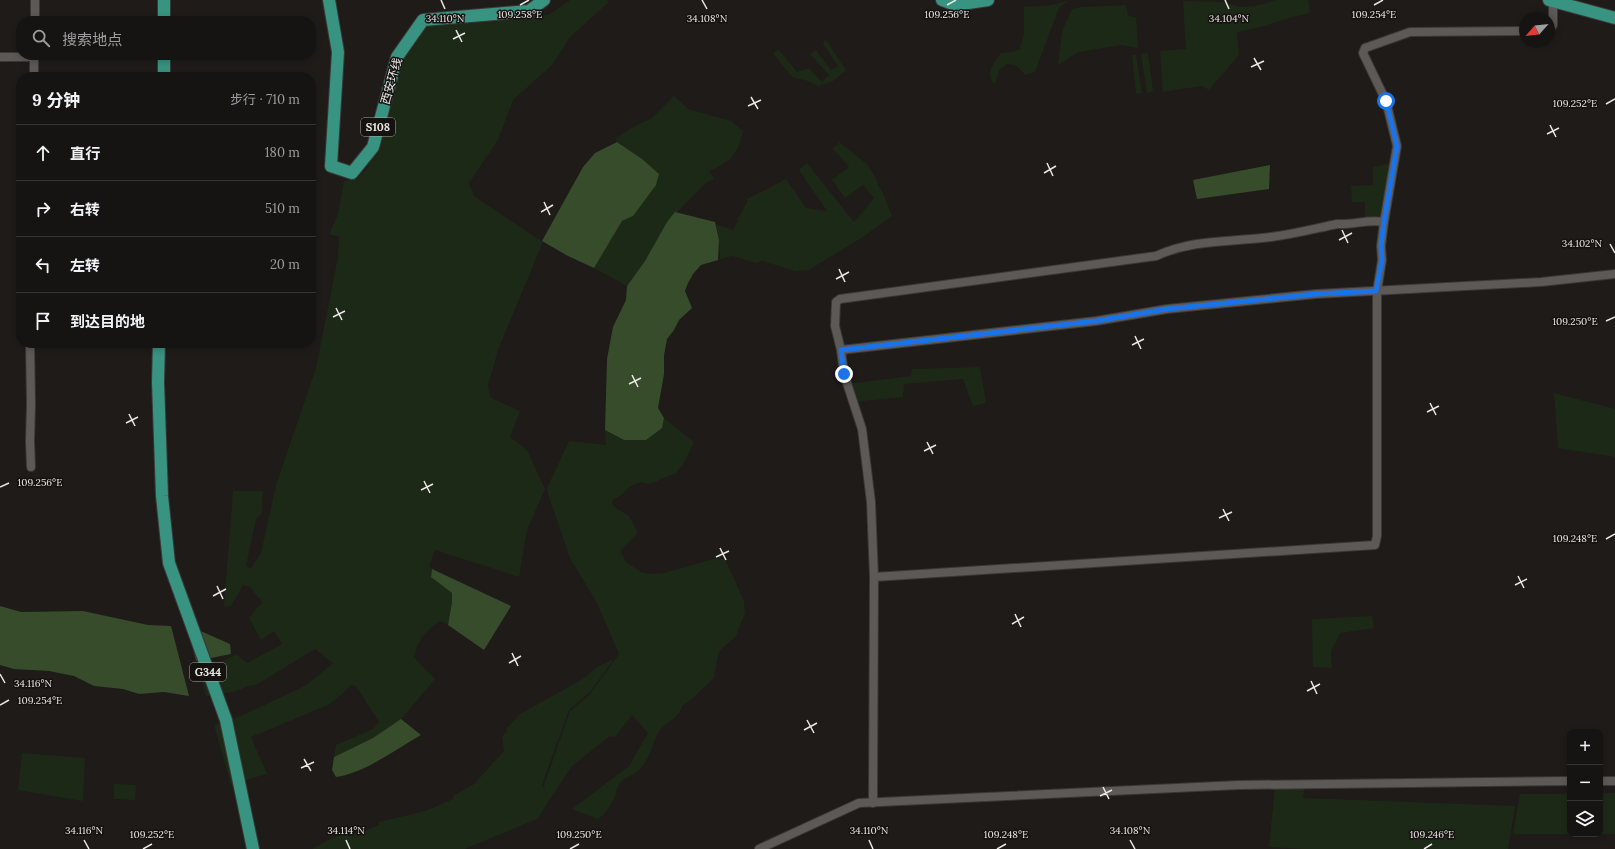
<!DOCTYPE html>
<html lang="zh">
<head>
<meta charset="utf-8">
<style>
  :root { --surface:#161413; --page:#232121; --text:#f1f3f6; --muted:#9e9ea0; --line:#353333 }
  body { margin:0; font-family:Lora,"Noto Sans SC",serif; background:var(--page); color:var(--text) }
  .controls { position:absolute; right:12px; bottom:12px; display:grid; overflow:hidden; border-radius:8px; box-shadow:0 2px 6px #0003 }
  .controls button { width:36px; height:36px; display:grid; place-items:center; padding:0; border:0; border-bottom:1px solid var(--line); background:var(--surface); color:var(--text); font:20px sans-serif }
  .compass { position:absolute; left:1519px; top:12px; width:36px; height:36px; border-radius:50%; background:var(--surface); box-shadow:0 2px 6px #0003; rotate:243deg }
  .stop { position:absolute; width:12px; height:12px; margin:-9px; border:3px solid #1a73e8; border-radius:50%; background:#fff }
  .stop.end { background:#1a73e8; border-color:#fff; box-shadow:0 1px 4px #0008 }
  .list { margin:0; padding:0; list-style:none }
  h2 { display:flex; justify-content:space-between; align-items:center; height:52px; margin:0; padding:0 16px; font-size:17px }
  h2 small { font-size:13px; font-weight:400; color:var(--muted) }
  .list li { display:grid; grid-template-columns:26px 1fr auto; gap:12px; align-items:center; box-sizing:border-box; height:56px; padding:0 16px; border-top:1px solid var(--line) }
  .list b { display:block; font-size:15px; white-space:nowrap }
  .list em { font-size:13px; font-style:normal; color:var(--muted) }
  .icon { flex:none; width:22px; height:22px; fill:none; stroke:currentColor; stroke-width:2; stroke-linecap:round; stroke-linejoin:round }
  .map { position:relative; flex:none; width:1615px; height:849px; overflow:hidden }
  .search { position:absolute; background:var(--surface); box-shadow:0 2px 6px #0003; left:16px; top:16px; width:300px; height:44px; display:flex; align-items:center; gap:10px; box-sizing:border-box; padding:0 14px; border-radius:16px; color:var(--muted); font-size:15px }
  .panel { position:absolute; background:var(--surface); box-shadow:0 2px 6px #0003; left:16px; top:72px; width:300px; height:276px; border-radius:16px }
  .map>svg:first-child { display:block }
</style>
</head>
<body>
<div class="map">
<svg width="1615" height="849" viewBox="0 0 1615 849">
  <rect width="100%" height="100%" fill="#1e1b19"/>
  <!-- green -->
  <g fill="#1d2917">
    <path d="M 570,0 L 607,0 L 609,2 L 570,37 L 552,65 L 513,100 L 498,140 L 469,183 L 474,196 L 543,242 L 498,350 L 488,386 L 491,398 L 520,411 L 510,437 L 527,450 L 545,489 L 527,530 L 519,577 L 435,550 L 429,566 L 432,569 L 431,577 L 452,593 L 452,602 L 448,625 L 440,621 C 427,629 417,641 414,657 L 435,679 L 401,719 L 373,738 L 334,757 L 336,745 L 373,729 L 379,722 L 356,686 L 352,685 L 330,704 L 251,737 L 268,776 L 266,774 L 231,785 L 214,725 L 236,718 L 305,686 L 333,663 L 315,649 L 256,685 L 248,686 L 234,692 L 206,696 L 197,665 L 218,664 L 236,654 L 247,663 L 282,644 L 274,631 L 261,640 L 249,618 L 262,602 L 250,587 L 243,585 L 231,606 L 224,606 L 233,491 L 263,491 L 262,513 L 256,519 L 246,566 L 251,568 L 261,553 L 276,485 L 316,368 L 338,257 L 339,237 L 329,234 L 338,214 L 344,181 L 357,179 L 368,167 L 388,95 L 410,41 L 421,29 L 438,21 L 512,20 L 550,14 Z"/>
    <path d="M 1069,0 L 1059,8 L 1035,72 L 1025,75 L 1016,65 L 1007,64 L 999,70 L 996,82 L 993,84 C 986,70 993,65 1001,53 L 1012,52 L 1020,49 L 1024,33 L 1024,7 L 1052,5 Z"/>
    <polygon points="1277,0 1308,0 1310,11 1309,13 1279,21 1265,26 1237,32 1239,55 1209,90 1202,86 1163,92 1160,51 1186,49 1183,1 1222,2 1242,7 1255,6"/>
    <polygon points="1126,5 1128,16 1136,17 1138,48 1122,45 1078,52 1058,65 1062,31 1072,9 1082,7"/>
    <polygon points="825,39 846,70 833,81 818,86 805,80 794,78 789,74 773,53 779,50 797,72 809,68 822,82 829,75 810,54 816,50 831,70 838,66 823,44"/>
    <polygon points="1148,53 1153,91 1147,93 1141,54"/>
    <polygon points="1132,55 1136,55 1142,93 1136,94"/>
    <path d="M 674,96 L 688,109 L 731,121 L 743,131 C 738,154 731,162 709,171 L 714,179 L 706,183 L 667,222 L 645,261 L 627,286 L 594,268 L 622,221 L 633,216 L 659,175 L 615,139 L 633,127 L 652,118 Z"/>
    <polygon points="838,141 868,165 878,182 877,183 883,193 892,216 863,237 807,271 807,270 795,271 769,263 763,261 756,263 733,256 720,259 719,240 716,224 733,230 738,221 737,218 739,217 747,202 747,199 786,179 806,208 827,211 799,170 807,163 854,222 874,198 863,185 845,198 832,180 849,167 832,148 839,144"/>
    <polygon points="1393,163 1384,216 1365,217 1365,202 1352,202 1351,186 1373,185 1373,167"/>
    <polygon points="980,367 986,403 973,406 963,379 904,384 903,397 853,402 847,384 911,376 912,369"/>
    <polygon points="1554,393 1615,409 1615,457 1558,448"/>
    <path d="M 664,418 L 694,442 L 684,463 L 676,473 L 650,484 L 641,482 L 633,485 L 627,489 L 624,493 L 613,500 L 612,503 L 613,506 L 629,516 L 638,533 L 621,550 L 621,552 L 626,562 L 641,572 L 648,574 L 664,573 L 713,559 L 725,559 L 744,601 L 745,613 L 736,636 L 719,651 L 714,678 L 692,699 L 682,706 C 681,717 664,723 658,733 C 651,746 651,758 638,771 C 633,776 623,777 619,785 C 616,789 616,795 614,799 C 610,806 605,815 598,819 L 572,809 L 629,766 L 648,733 L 632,715 L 615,737 L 610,736 L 572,766 L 537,819 L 465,849 L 312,849 L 332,838 L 343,834 L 360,833 L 379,825 L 379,822 L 425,811 L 453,799 L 453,796 L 474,784 L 504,751 L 502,737 L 507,731 L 506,729 L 520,714 L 583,679 L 597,667 L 614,659 L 590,692 L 569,710 L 542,785 L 545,790 L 544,785 L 570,711 L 590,694 L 619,654 L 597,603 L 570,558 L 548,494 L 547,488 L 569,441 L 606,445 L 605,430 L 624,440 L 662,428 Z"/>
    <polygon points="1372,616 1374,628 1340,633 1331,651 1332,668 1313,667 1312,619"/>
    <polygon points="22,753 85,758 83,801 18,790"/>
    <polygon points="114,784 136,785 135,800 114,799"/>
    <polygon points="1305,785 1303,798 1515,806 1508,849 1303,849 1269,847 1275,786"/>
    <rect x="1600" y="793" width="15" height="41"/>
    <polygon points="1520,794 1570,794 1570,834 1513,834"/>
  </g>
  <!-- forest -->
  <g fill="#374c2b">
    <polygon points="617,142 642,159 659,174 656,185 633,216 622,221 594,268 568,256 542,241 583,167 595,153"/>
    <polygon points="1270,165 1269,189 1197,199 1193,180"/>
    <polygon points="675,212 715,222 719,240 718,260 701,265 693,274 688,283 685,291 692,308 679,320 674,330 667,339 664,355 664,374 658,408 664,418 662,428 646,440 624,440 605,430 607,359 613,327 626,300 627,286 645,261 667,222"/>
    <polygon points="432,569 511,606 484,650 448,625 452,602 452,593 431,577"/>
    <polygon points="0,606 21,612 83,611 148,625 171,626 189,696 164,692 139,694 123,689 94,686 74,676 49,671 14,669 0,665"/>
    <polygon points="187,625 230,644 231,654 196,661"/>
    <path d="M 401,719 L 421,735 C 396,749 365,773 336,777 L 332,770 L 334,757 L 373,738 Z"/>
  </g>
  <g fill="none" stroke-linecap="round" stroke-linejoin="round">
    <!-- street casing -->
    <g stroke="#3a3836" stroke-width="10">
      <g id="street">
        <polyline points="35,21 35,0"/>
        <polyline points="1549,31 1553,25 1553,0"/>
        <polyline points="0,57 34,57"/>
        <polyline points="34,77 34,55"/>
        <polyline points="30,343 31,404 30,442 31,467"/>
        <polyline points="841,350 1096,321 1167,309 1316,294 1541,282 1615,274"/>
        <polyline points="874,577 1375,545 1377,536 1377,291 1382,260 1381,246 1384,222 1397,146 1386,101 1363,53 1365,48 1410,32 1525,31"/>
        <polyline points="1600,781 1615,781"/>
        <path d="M 873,803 L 874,577 L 871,502 L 862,429 L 844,374 L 841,350 L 835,326 L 836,302 L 840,299 L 1156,256 C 1191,240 1224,242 1262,238 C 1287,236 1313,229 1337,224 C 1353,225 1369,219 1384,222"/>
        <polyline points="759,849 859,803 1239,785 1570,781"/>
      </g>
    </g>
    <!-- primary casing -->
    <g stroke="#3a3836" stroke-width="14">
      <g id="primary">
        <polyline points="164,0 164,21"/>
        <polyline points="329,0 338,52 331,166 352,173 373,147 397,57 423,20 529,11 544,0"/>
        <polyline points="942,0 955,5 988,0"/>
        <polyline points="1549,0 1615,18"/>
        <polyline points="164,55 164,77"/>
        <polyline points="159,343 158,382 162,496 169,563 226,720 253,849"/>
      </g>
    </g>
    <!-- street -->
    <use href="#street" stroke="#5d5956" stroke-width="8"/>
    <!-- primary -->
    <use href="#primary" stroke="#389380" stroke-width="12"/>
  </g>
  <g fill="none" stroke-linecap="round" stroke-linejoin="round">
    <!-- route -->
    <polyline stroke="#1a73e8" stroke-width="5" points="844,374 841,350 1096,321 1167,309 1316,294 1376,291 1382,260 1381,246 1384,222 1397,146 1386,101"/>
  </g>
  <!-- ticks -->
  <path fill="none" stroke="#e9e7e5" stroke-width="1.5" d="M 441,0 L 445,9M 702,0 L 707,9M 1225,0 L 1229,9M 520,5 L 529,0M 947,5 L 956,0M 1374,5 L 1383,0M 456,30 L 462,42M 453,39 L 465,33M 1254,58 L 1261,70M 1251,67 L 1264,61M 751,97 L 758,109M 1606,104 L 1615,99M 748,106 L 761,100M 1550,125 L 1556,137M 1547,134 L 1559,128M 1047,163 L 1053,176M 1044,173 L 1056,166M 544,202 L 550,215M 541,212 L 553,205M 1342,230 L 1348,243M 1339,240 L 1352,233M 1610,244 L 1615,253M 839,269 L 845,282M 836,279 L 849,272M 336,308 L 342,320M 333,317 L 345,311M 1606,321 L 1615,317M 1135,336 L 1141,349M 1132,345 L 1144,339M 632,375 L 638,387M 629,384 L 641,378M 1430,403 L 1436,415M 1427,412 L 1439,406M 129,414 L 135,426M 126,423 L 138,417M 927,442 L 933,454M 924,451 L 936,445M 424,481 L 430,493M 0,487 L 9,483M 421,490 L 433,484M 1223,509 L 1229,521M 1219,518 L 1232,512M 1606,539 L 1615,534M 720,548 L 726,560M 716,557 L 729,551M 1518,576 L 1524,588M 1515,585 L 1527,579M 217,586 L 223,599M 213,596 L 226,589M 1015,614 L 1021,627M 1012,624 L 1024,617M 512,653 L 518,666M 509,663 L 521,656M 0,674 L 5,683M 1311,681 L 1317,694M 1307,691 L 1320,684M 0,705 L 9,700M 807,720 L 814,733M 804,730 L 817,723M 304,759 L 311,771M 301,768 L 314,762M 1103,787 L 1109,799M 1100,796 L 1112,790M 84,840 L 89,849M 346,840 L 350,849M 869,840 L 873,849M 1130,840 L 1135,849M 143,849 L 152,844M 570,849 L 579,844M 997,849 L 1006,844M 1424,849 L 1432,844"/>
  <g text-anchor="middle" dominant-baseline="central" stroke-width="3" stroke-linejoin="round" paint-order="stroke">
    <!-- shield labels -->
    <g fill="#151210" stroke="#a9a7a5" stroke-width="1">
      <rect x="361" y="118" width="34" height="18" rx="3"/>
      <rect x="190" y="663" width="36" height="18" rx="3"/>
    </g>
    <g font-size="11" font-weight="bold" fill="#e9e7e5">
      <text x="378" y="127">S108</text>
      <text x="208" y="672">G344</text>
    </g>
    <!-- street labels -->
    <g font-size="12" fill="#e9e7e5" stroke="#151210">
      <text transform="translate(391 81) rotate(-74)">西安环线</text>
    </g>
  </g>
  <g font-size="10" text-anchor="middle" fill="#e9e7e5" stroke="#151210" stroke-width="3" stroke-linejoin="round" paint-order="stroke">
    <text x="520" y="18">109.258°E</text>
    <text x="947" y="18">109.256°E</text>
    <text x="1374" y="18">109.254°E</text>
    <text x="445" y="22">34.110°N</text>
    <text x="707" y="22">34.108°N</text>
    <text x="1229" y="22">34.104°N</text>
    <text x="1575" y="107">109.252°E</text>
    <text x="1582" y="247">34.102°N</text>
    <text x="1575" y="325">109.250°E</text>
    <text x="40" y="486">109.256°E</text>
    <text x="1575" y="542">109.248°E</text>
    <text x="33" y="687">34.116°N</text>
    <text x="40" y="704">109.254°E</text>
    <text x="84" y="834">34.116°N</text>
    <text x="346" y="834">34.114°N</text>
    <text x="869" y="834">34.110°N</text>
    <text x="1130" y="834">34.108°N</text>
    <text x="152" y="838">109.252°E</text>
    <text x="579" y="838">109.250°E</text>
    <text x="1006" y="838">109.248°E</text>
    <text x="1432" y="838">109.246°E</text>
  </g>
</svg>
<div class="controls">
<button>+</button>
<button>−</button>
<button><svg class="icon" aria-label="layers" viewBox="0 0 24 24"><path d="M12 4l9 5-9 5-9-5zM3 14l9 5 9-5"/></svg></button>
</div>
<svg class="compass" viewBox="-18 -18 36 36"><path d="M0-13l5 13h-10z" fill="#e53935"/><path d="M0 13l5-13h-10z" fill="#9e9ea0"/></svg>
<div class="stop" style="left:1386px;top:101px"></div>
<div class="stop end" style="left:844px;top:374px"></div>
<div class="search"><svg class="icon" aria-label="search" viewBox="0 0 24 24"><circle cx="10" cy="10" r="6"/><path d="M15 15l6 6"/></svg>搜索地点</div>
<section class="panel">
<h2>9 分钟<small>步行 · 710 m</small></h2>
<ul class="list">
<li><svg class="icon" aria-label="ahead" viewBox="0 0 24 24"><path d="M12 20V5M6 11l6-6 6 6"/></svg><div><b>直行</b></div><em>180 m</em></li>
<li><svg class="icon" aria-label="right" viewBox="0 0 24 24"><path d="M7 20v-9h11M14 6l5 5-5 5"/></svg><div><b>右转</b></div><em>510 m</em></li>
<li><svg class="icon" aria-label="left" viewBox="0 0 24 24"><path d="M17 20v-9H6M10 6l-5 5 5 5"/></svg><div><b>左转</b></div><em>20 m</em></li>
<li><svg class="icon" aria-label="arrive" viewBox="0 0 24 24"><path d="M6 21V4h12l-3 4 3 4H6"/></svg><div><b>到达目的地</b></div></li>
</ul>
</section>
</div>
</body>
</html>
